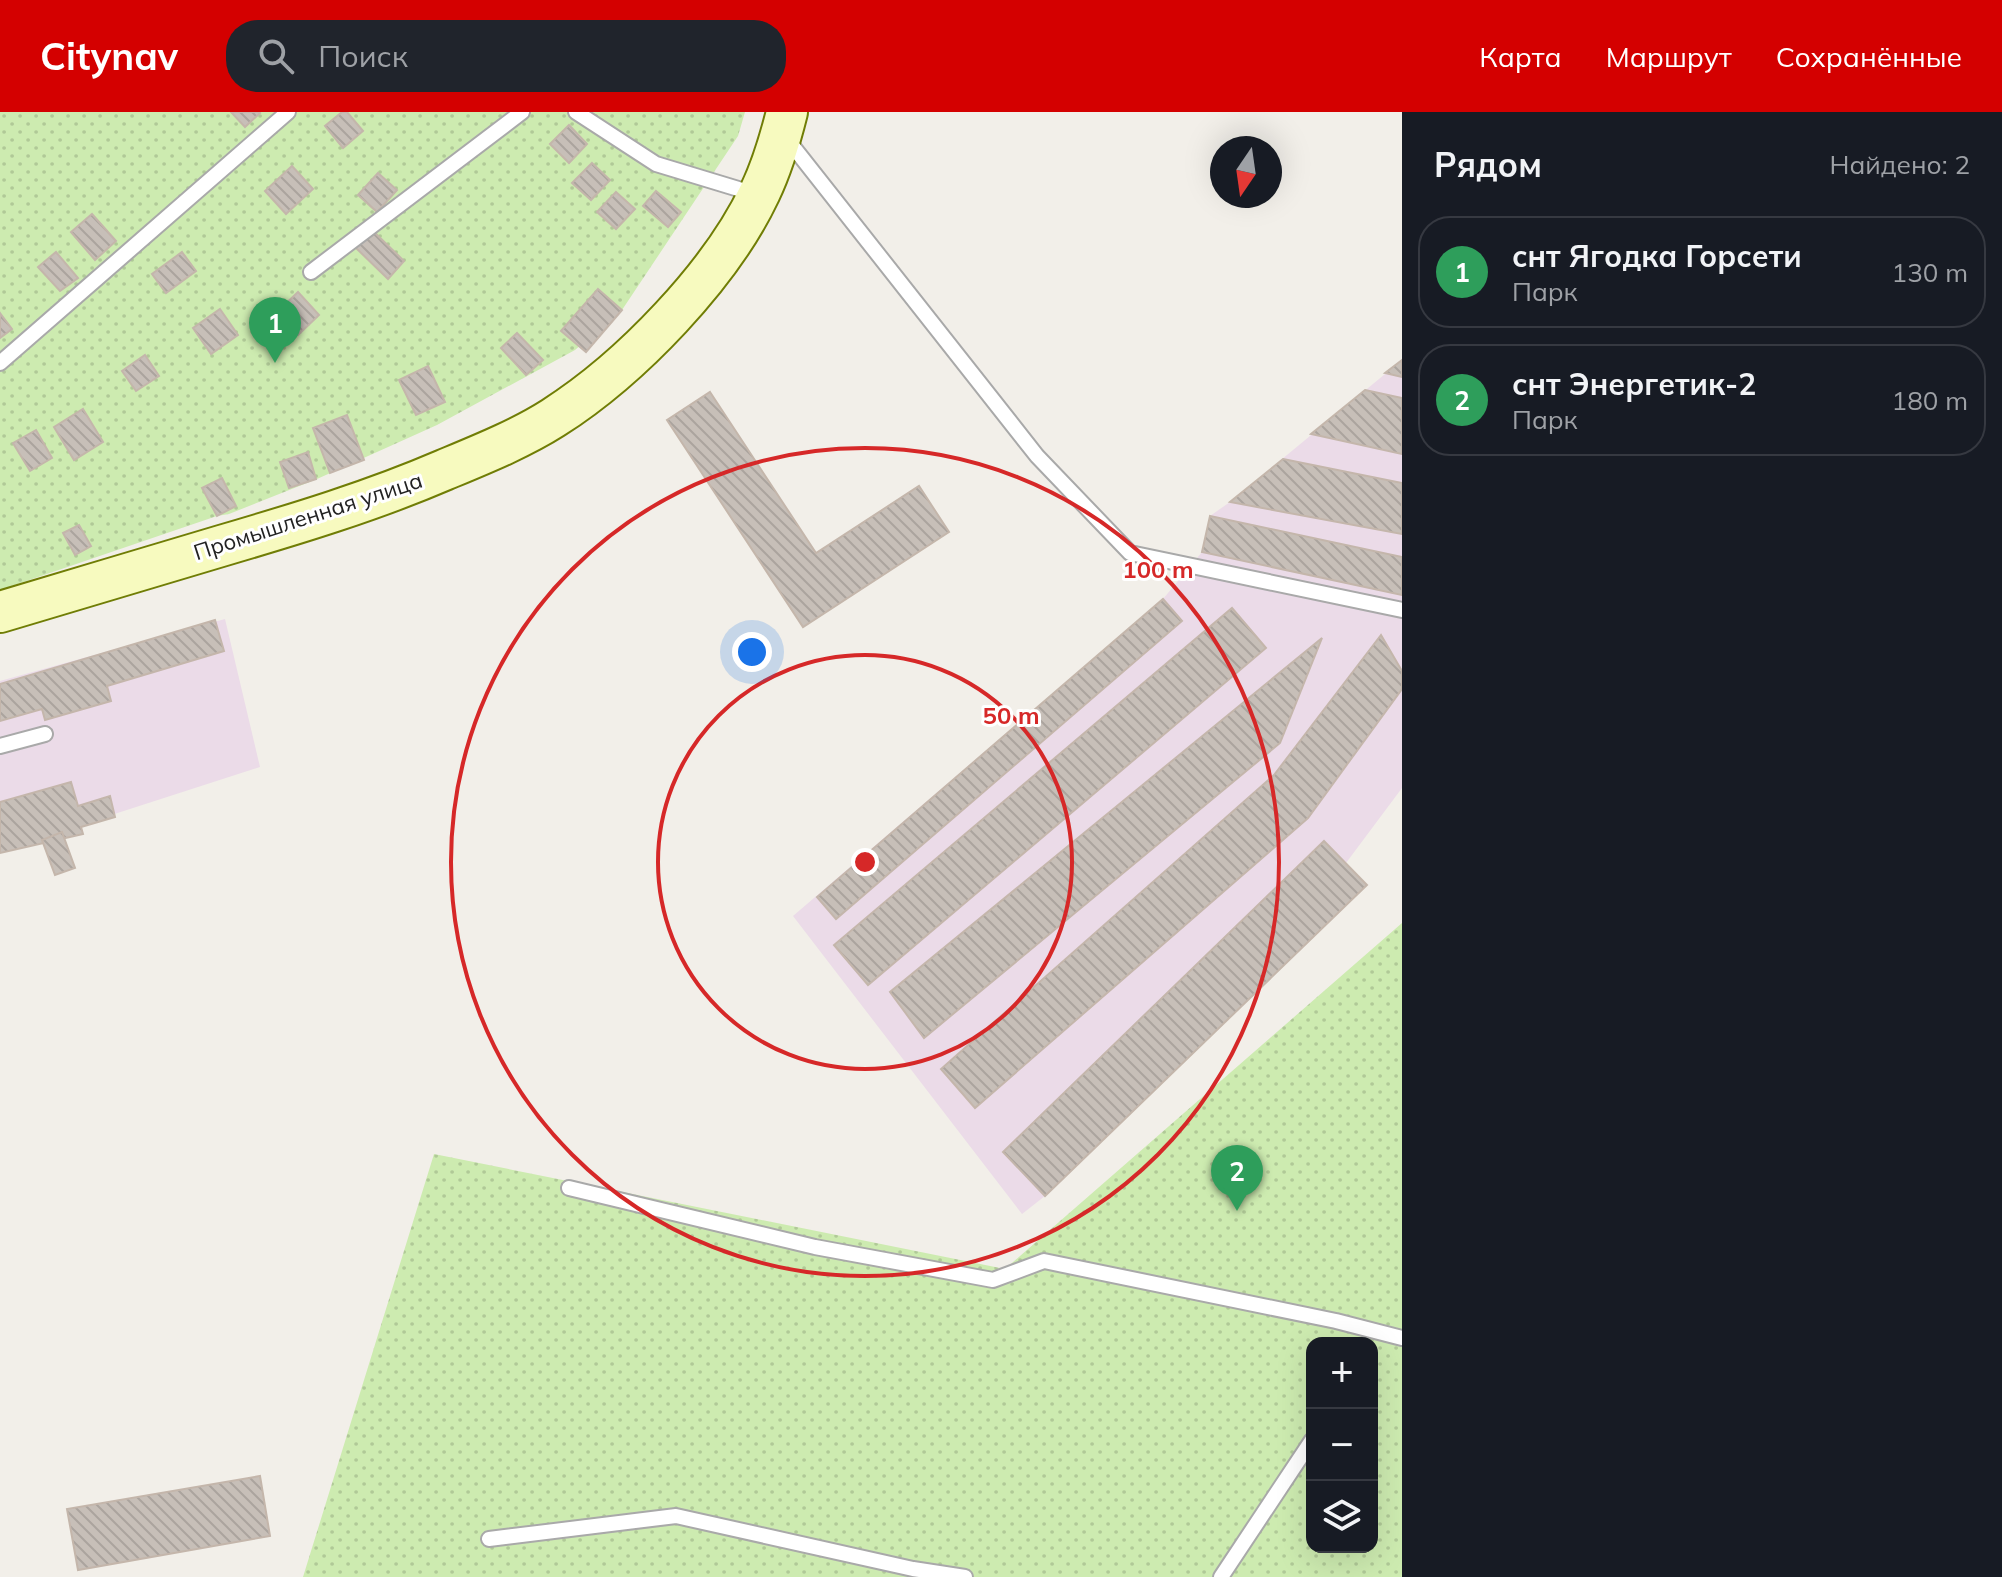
<!DOCTYPE html>
<html lang="ru">
<head>
<meta charset="utf-8">
<style>
  :root { --surface:#171b24; --page:#20242c; --text:#f1f3f6; --muted:#9ea1a6; --line:#363941; --accent:#d40000 }
  body { margin:0; font-family:Mulish,sans-serif; background:var(--page); color:var(--text) }
  .controls { position:absolute; right:24px; bottom:24px; display:grid; overflow:hidden; border-radius:16px; box-shadow:0 8px 32px #0002 }
  .controls button { width:72px; height:72px; display:grid; place-items:center; padding:0; border:0; border-bottom:2px solid var(--line); background:var(--surface); color:var(--text); font:40px sans-serif }
  .compass { position:absolute; left:1210px; top:24px; width:72px; height:72px; border-radius:50%; background:var(--surface); box-shadow:0 8px 32px #0002; rotate:193deg }
  .you { position:absolute; left:752px; top:540px; width:28px; height:28px; margin:-20px; border:6px solid #fff; border-radius:50%; background:#1a73e8; box-shadow:0 0 0 12px #1a73e833 }
  .badge { display:grid; place-items:center; width:52px; height:52px; border-radius:50%; background:var(--accent); color:#fff; font-size:26px; font-weight:700 }
  .pin { position:absolute; translate:-50% -66px; filter:drop-shadow(0 2px 4px #0008) }
  .pin::after { content:''; position:absolute; top:42px; width:28px; height:24px; background:inherit; clip-path:polygon(0 0,100% 0,50% 100%) }
  .list { margin:0; padding:0; list-style:none }
  h2 { display:flex; justify-content:space-between; align-items:center; height:104px; margin:0; padding:0 32px; font-size:34px }
  h2 small { font-size:26px; font-weight:400; color:var(--muted) }
  .list li { display:grid; grid-template-columns:52px 1fr auto; gap:24px; align-items:center; box-sizing:border-box; height:112px; margin:0 16px 16px; padding:0 16px; border:2px solid var(--line); border-radius:32px }
  .list b { display:block; font-size:30px; white-space:nowrap }
  .list p { margin:0; font-size:26px; white-space:nowrap; color:var(--muted) }
  .list em { font-size:26px; font-style:normal; color:var(--muted) }
  .icon { flex:none; width:44px; height:44px; fill:none; stroke:currentColor; stroke-width:2; stroke-linecap:round; stroke-linejoin:round }
  .map { position:relative; flex:none; width:1402px; height:1465px; overflow:hidden }
  header { display:flex; align-items:center; gap:48px; box-sizing:border-box; height:112px; padding:0 40px; background:var(--accent); color:#fff }
  header strong { font-size:38px }
  nav { display:flex; gap:44px; margin-inline-start:auto; font-size:28px }
  .search { width:560px; height:72px; background:var(--page); display:flex; align-items:center; gap:20px; box-sizing:border-box; padding:0 28px; border-radius:32px; color:var(--muted); font-size:30px }
  main { display:flex }
  aside { flex:1; background:var(--surface) }
  .map>svg:first-child { display:block }
</style>
</head>
<body>
<header>
<strong>Citynav</strong>
<div class="search"><svg class="icon" aria-label="search" viewBox="0 0 24 24"><circle cx="10" cy="10" r="6"/><path d="M15 15l6 6"/></svg>Поиск</div>
<nav><a>Карта</a><a>Маршрут</a><a>Сохранённые</a></nav>
</header>
<main>
<div class="map">
<svg width="1402" height="1465" viewBox="0 0 1402 1465">
  <defs>
    <pattern id="grass-dots" width="8" height="8" patternUnits="userSpaceOnUse" patternTransform="scale(2)"><rect width="8" height="8" fill="#cdebb0"/><path d="M2 2h.1M6 6h.1" fill="none" stroke="#b0c997" stroke-width="1.8" stroke-linecap="round"/></pattern>
    <pattern id="building-back-hatch" width="6" height="6" patternUnits="userSpaceOnUse" patternTransform="scale(2)"><rect width="6" height="6" fill="#c7bfb8"/><path d="M-1 5l2 2M0 0l6 6M5-1l2 2" fill="none" stroke="#aba49e"/></pattern>
  </defs>
  <rect width="100%" height="100%" fill="#f2efe9"/>
  <!-- industrial -->
  <g fill="#ebdbe8">
    <polygon points="1402,248 1402,676 1346,751 1367,773 1045,1084 1022,1102 793,804 1163,487 1202,440 1210,404 1230,390"/>
    <polygon points="225,507 260,655 0,739 0,569"/>
  </g>
  <!-- grass -->
  <g fill="url(#grass-dots)" fill-rule="evenodd">
    <polygon points="0,0 745,0 738,24 622,198 575,238 437,313 317,367 229,402 217,404 0,478"/>
    <path d="M 1402,811 L 1402,1465 L 303,1465 L 434,1042 L 1005,1157 ZM 1312,1231 L 1372,1231 L 1372,1435 L 1312,1435 Z"/>
  </g>
  <!-- building -->
  <g fill="url(#building-back-hatch)" stroke="#c4b6ab" stroke-width="2">
    <polygon points="231,0 259,0 260,1 245,15"/>
    <polygon points="342,0 347,0 363,19 343,36 325,14"/>
    <polygon points="569,13 587,32 569,51 550,32"/>
    <polygon points="592,51 610,68 591,88 572,71"/>
    <polygon points="292,54 313,77 286,102 265,79"/>
    <polygon points="378,61 397,78 377,100 358,83"/>
    <polygon points="656,79 681,100 668,115 643,94"/>
    <polygon points="616,80 635,97 616,117 597,100"/>
    <polygon points="92,102 116,129 95,148 71,120"/>
    <polygon points="373,119 404,149 388,167 356,136"/>
    <polygon points="56,140 78,166 60,179 38,155"/>
    <polygon points="182,140 196,159 166,181 152,162"/>
    <polygon points="598,177 622,198 586,240 561,219"/>
    <polygon points="298,180 319,203 298,223 277,200"/>
    <polygon points="220,197 238,223 211,242 193,216"/>
    <polygon points="0,201 12,217 0,226"/>
    <polygon points="517,221 543,248 526,263 501,236"/>
    <polygon points="145,243 159,264 136,279 122,259"/>
    <polygon points="1402,248 1402,265 1385,261"/>
    <polygon points="428,254 445,290 416,303 399,268"/>
    <polygon points="1365,278 1402,286 1402,342 1311,322"/>
    <polygon points="710,280 816,441 919,374 949,420 803,515 667,308"/>
    <polygon points="83,297 103,330 74,348 54,315"/>
    <polygon points="347,303 364,348 330,361 313,316"/>
    <polygon points="36,318 52,346 30,359 13,331"/>
    <polygon points="308,340 316,367 289,376 280,350"/>
    <polygon points="1283,347 1402,371 1402,422 1230,390"/>
    <polygon points="222,366 236,394 217,404 202,376"/>
    <polygon points="1210,404 1402,445 1402,483 1202,440"/>
    <polygon points="79,413 91,434 75,443 63,421"/>
    <polygon points="1163,487 1182,509 836,807 817,785"/>
    <polygon points="1232,496 1266,536 868,873 834,833"/>
    <polygon points="215,508 224,539 107,574 111,589 45,608 42,597 0,609 0,572"/>
    <polygon points="1381,523 1402,559 1402,577 1308,706 975,996 941,957 1274,663"/>
    <polygon points="1322,526 1280,631 924,926 890,880"/>
    <polygon points="71,670 78,694 110,684 115,705 81,715 83,722 0,741 0,690"/>
    <polygon points="62,720 75,756 55,763 42,728"/>
    <polygon points="1324,729 1367,773 1045,1084 1003,1040"/>
    <polygon points="260,1364 270,1424 78,1458 67,1397"/>
  </g>
  <g fill="none" stroke-linecap="round" stroke-linejoin="round">
    <!-- service casing -->
    <g stroke="#a9a9a9" stroke-width="18">
      <g id="service">
        <polyline points="576,0 656,52 755,82"/>
        <polyline points="787,27 1037,344 1130,441 1402,498"/>
        <polyline points="311,160 522,0"/>
        <polyline points="0,251 288,0"/>
        <polyline points="0,634 45,622"/>
        <polyline points="569,1076 815,1135 993,1168 1044,1149 1336,1209 1402,1226"/>
        <polyline points="489,1427 676,1404 913,1457 965,1465"/>
        <polyline points="1221,1465 1312,1328"/>
      </g>
    </g>
    <!-- secondary casing -->
    <g stroke="#707d05" stroke-width="44">
      <path id="secondary" d="M 0,500 C 74,478 147,456 221,434 C 296,412 372,389 444,358 C 480,343 520,327 553,306 C 630,257 721,163 760,80 C 772,55 780,28 787,0"/>
    </g>
    <!-- service -->
    <use href="#service" stroke="#fff" stroke-width="14"/>
    <!-- secondary -->
    <use href="#secondary" stroke="#f7fabf" stroke-width="40"/>
  </g>
  <!-- distance rings -->
  <g fill="none" stroke="#d62828" stroke-width="4">
    <circle cx="865" cy="750" r="207"/>
    <circle cx="865" cy="750" r="414"/>
  </g>
  <g text-anchor="middle" dominant-baseline="central" stroke-width="6" stroke-linejoin="round" paint-order="stroke">
    <!-- street labels -->
    <g font-size="22" fill="#222" stroke="#fff">
      <text transform="translate(308 404) rotate(-18)">Промышленная улица</text>
    </g>
  </g>
  <circle cx="865" cy="750" r="12" fill="#d62828" stroke="#fff" stroke-width="4"/>
  <g font-size="24" text-anchor="middle" font-weight="bold" fill="#d62828" stroke="#fff" stroke-width="6" stroke-linejoin="round" paint-order="stroke">
    <text x="1158" y="466">100 m</text>
    <text x="1011" y="612">50 m</text>
  </g>
</svg>
<div class="controls">
<button>+</button>
<button>−</button>
<button><svg class="icon" aria-label="layers" viewBox="0 0 24 24"><path d="M12 4l9 5-9 5-9-5zM3 14l9 5 9-5"/></svg></button>
</div>
<svg class="compass" viewBox="-18 -18 36 36"><path d="M0-13l5 13h-10z" fill="#e53935"/><path d="M0 13l5-13h-10z" fill="#9ea1a6"/></svg>
<div class="you"></div>
<div class="pin badge" style="left:275px;top:251px;background:#2e9e5b">1</div>
<div class="pin badge" style="left:1237px;top:1099px;background:#2e9e5b">2</div>
</div>
<aside>
<h2>Рядом<small>Найдено: 2</small></h2>
<ul class="list">
<li><span class="badge" style="background:#2e9e5b">1</span><div><b>снт Ягодка Горсети</b><p>Парк</p></div><em>130 m</em></li>
<li><span class="badge" style="background:#2e9e5b">2</span><div><b>снт Энергетик-2</b><p>Парк</p></div><em>180 m</em></li>
</ul>
</aside>
</main>
</body>
</html>
